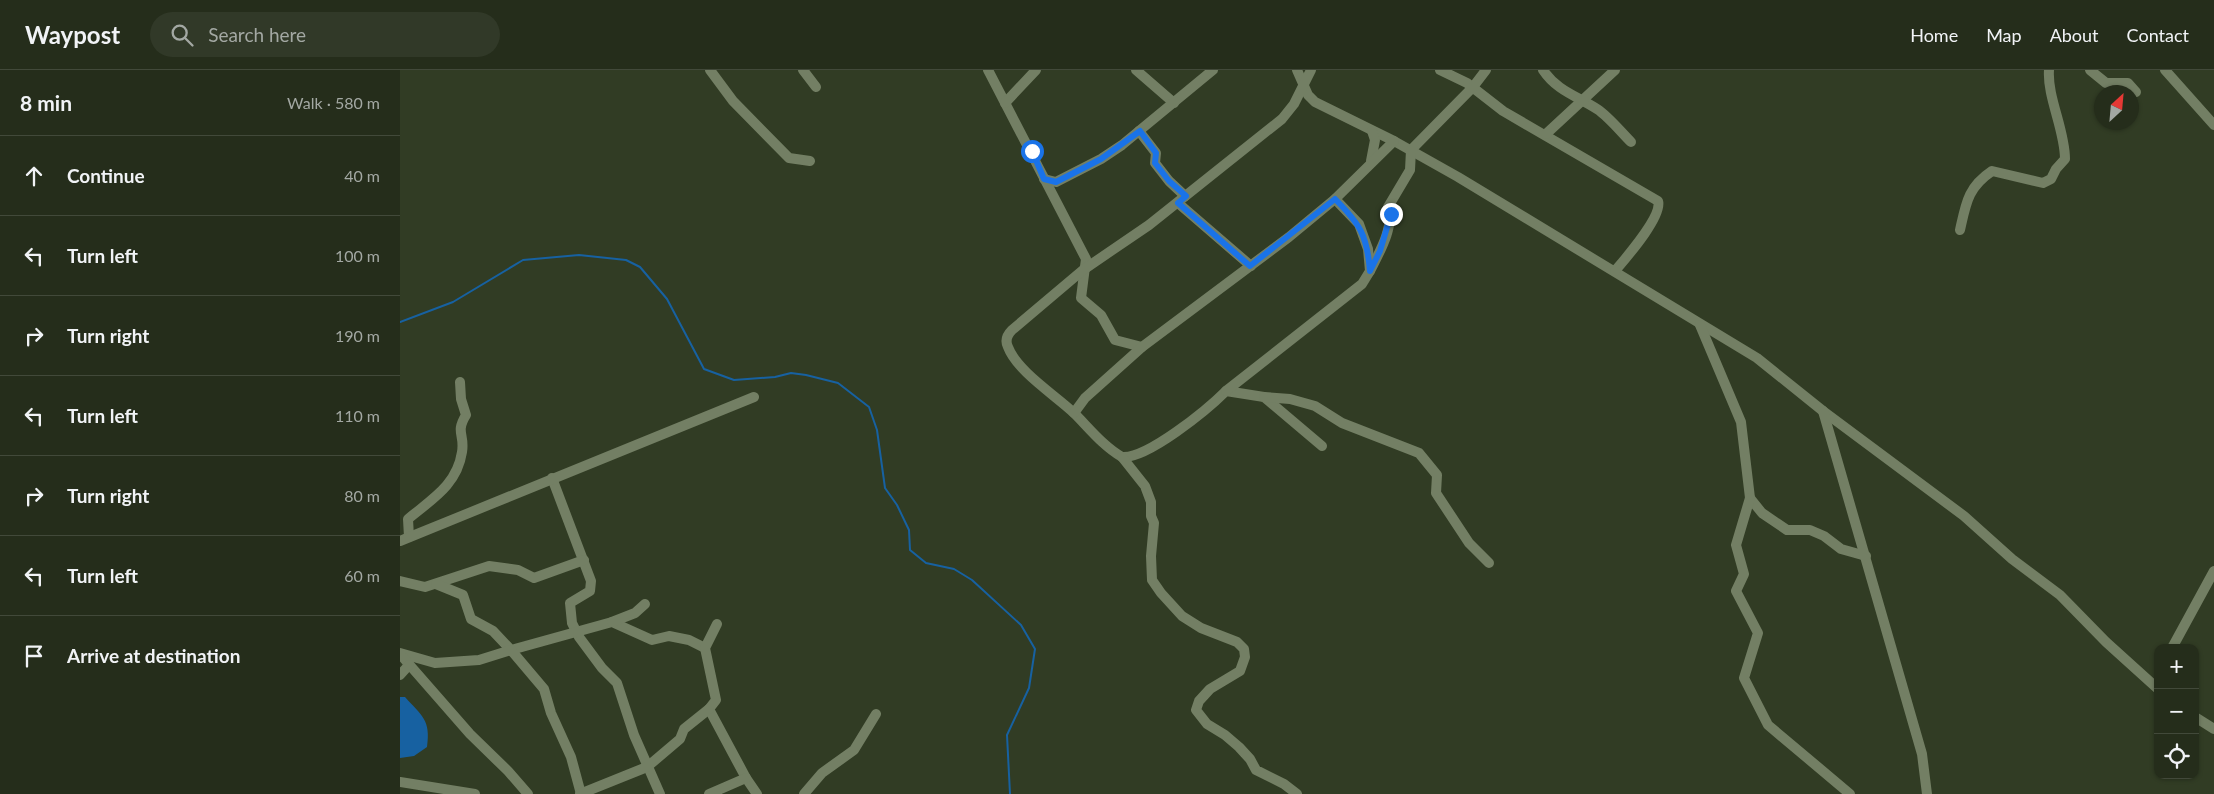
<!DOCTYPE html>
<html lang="en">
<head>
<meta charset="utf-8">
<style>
  :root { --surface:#252d1b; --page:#313928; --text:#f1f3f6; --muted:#a3a8a3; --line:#42493a }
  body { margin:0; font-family:Lato,sans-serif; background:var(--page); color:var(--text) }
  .controls { position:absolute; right:15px; bottom:15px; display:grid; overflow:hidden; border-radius:10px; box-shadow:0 1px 4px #0004 }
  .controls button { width:45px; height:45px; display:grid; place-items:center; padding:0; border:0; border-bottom:1px solid var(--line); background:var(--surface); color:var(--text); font:25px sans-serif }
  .compass { position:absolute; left:1694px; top:15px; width:45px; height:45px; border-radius:50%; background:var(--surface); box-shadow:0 1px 4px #0004; rotate:26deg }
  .stop { position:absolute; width:15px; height:15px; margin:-11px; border:4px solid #1a73e8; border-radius:50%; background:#fff }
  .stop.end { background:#1a73e8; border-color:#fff; box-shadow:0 1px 5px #0008 }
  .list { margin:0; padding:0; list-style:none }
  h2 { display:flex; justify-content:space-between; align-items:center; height:65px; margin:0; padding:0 20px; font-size:21px }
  h2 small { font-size:16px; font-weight:400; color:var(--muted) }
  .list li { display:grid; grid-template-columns:32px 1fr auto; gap:15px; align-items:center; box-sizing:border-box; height:80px; padding:0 20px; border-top:1px solid var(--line) }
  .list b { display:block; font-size:19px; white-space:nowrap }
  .list em { font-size:16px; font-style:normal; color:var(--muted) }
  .icon { flex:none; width:28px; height:28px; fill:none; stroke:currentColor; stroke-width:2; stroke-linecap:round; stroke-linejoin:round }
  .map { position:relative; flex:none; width:1814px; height:724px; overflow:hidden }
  header { display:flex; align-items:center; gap:30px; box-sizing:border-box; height:70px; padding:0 25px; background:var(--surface); border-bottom:1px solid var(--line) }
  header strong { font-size:24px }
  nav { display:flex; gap:28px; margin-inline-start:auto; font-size:18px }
  .search { width:350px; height:45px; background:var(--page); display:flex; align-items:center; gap:12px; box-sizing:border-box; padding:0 18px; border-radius:28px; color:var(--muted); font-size:19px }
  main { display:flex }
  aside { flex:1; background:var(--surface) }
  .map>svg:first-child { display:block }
</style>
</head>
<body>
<header>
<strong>Waypost</strong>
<div class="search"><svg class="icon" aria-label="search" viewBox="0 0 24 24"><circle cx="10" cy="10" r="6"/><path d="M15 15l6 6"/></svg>Search here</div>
<nav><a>Home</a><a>Map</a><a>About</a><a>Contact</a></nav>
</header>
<main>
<aside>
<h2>8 min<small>Walk · 580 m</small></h2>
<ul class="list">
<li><svg class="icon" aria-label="ahead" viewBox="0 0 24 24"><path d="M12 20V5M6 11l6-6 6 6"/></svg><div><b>Continue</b></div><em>40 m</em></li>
<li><svg class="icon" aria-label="left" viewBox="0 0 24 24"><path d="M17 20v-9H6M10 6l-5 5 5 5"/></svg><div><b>Turn left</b></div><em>100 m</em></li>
<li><svg class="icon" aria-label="right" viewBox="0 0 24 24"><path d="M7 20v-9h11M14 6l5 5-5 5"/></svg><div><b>Turn right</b></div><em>190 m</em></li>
<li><svg class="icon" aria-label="left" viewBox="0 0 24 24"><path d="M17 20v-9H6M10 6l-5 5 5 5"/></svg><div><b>Turn left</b></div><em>110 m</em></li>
<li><svg class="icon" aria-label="right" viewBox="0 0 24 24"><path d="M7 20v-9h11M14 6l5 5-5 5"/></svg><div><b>Turn right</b></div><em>80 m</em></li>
<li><svg class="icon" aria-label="left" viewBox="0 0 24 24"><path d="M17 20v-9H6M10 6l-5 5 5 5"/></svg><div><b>Turn left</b></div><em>60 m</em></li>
<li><svg class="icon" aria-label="arrive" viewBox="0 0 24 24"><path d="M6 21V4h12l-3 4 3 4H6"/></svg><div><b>Arrive at destination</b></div></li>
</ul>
</aside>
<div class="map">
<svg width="1814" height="724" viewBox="0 0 1814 724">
  <rect width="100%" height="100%" fill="#313c24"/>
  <!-- water -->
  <path fill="#1761a1" d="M 0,627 L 5,627 C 22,646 31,650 27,677 L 14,686 L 0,688 Z"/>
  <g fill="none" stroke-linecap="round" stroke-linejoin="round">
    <!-- stream -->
    <polyline stroke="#1761a1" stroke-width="2" points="0,252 53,232 123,190 179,185 226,190 240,197 267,229 304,299 334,310 375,307 391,303 406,305 438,313 469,337 477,360 485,418 497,435 509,460 510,480 526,493 554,499 572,510 621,555 635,579 629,618 607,665 610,724"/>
    <!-- minor -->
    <g stroke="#737f64" stroke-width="10">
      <polyline points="310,0 333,31 389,88 410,91"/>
      <polyline points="403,0 416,17"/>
      <polyline points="588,0 686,189 681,228 701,245 715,270 742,277"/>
      <polyline points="736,0 774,33"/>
      <polyline points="897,0 908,25 915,32 994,71 1058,107 1357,288 1423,341 1564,446 1612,489 1660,525 1706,572 1758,619"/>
      <path d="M 911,0 L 894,34 L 882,49 L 749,155 L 683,200 L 612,260 C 607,265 605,271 608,277 C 617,301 655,325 674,343 C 689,358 703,376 722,387 C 747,389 807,340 826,321 L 864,327 L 922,376"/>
      <path d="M 1040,0 L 1067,13 L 1103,41 L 1258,131 C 1263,146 1225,189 1215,201"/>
      <path d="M 1143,0 C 1157,21 1177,26 1197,39 C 1208,46 1221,62 1231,72"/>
      <polyline points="1690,0 1706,13 1728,13 1736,22"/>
      <polyline points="1765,0 1814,55"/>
      <polyline points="605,33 636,0"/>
      <polyline points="739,61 756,83 755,93 769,111 785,126"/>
      <polyline points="1146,64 1215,0"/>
      <polyline points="971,91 975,70 972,61"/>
      <polyline points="644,109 656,112 701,89 722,75 813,0"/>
      <polyline points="778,133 851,196"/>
      <path d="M 1560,160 C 1566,133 1568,117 1592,101 L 1643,113 L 1651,109 L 1656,99 L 1665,89 C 1665,60 1647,27 1649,0"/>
      <path d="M 970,201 C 979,183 995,156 988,137 L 1010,100 L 1011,80 L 1073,17 L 1086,0"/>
      <polyline points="1300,255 1341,352 1350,428 1362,443 1387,460 1410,460 1424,466 1441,479 1466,486"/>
      <polyline points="826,321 962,214 970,201 968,179 959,154 935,129"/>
      <polyline points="864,327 890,329 915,336 942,353 1019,383 1037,405 1036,423 1069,473 1089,493"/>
      <polyline points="1423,341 1522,684 1527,724"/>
      <polyline points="674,343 685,328 742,277 889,167 935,129 994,71"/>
      <polyline points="722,387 745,416 751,432 751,446 754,453 751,486 752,510 761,523 782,546 801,558 837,572 844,579 845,587 840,601 810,619 799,631 796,640 807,654 825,665 839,677 850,689 856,700 884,714 897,724"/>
      <polyline points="152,408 191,511 190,521 170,533 172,553 179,567 202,598 217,613 234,665 260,724"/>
      <polyline points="1350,428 1336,475 1344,504 1336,521 1358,563 1344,608 1368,655 1450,724"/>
      <path d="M 9,467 L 8,449 C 32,429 57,415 62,382 C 65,364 55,363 66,345 L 61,329 L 60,312"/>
      <polyline points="0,471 354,327"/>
      <polyline points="0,511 25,517 89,496 118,500 134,508 184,490"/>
      <polyline points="36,514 63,525 71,549 93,561 111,580 212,552 252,570 269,566 289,570 305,578"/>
      <polyline points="212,552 235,543 245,534"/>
      <polyline points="317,554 305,578 316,630 309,639 346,708 357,724"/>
      <polyline points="1772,578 1814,501"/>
      <polyline points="0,583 35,593 79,590 111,580 144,619 151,643 171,687 181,724"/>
      <polyline points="0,584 70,664 108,701 128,724"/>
      <polyline points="0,605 9,595"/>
      <polyline points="1795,647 1814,659"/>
      <polyline points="0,712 75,724"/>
      <polyline points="180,724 247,697 280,669 284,659 309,639"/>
      <polyline points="309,724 346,708"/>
      <polyline points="404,724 422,703 454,680 476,644"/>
    </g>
  </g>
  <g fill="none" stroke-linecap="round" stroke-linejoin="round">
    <!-- route -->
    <path stroke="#1a73e8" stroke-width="6" d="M 632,81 L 644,109 L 656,112 L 701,89 L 740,61 L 756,83 L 755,93 L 769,111 L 786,126 L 778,133 L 850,196 L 935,129 C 960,154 967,165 970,201 L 980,181 L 991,144"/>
  </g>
</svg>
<div class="controls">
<button>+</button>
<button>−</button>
<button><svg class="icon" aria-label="locate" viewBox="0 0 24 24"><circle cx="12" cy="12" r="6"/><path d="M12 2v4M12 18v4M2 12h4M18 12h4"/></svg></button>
</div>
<svg class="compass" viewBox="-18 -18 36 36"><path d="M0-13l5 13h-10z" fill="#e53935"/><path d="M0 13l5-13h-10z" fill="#a3a8a3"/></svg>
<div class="stop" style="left:632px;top:81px"></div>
<div class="stop end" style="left:991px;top:144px"></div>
</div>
</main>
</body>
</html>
